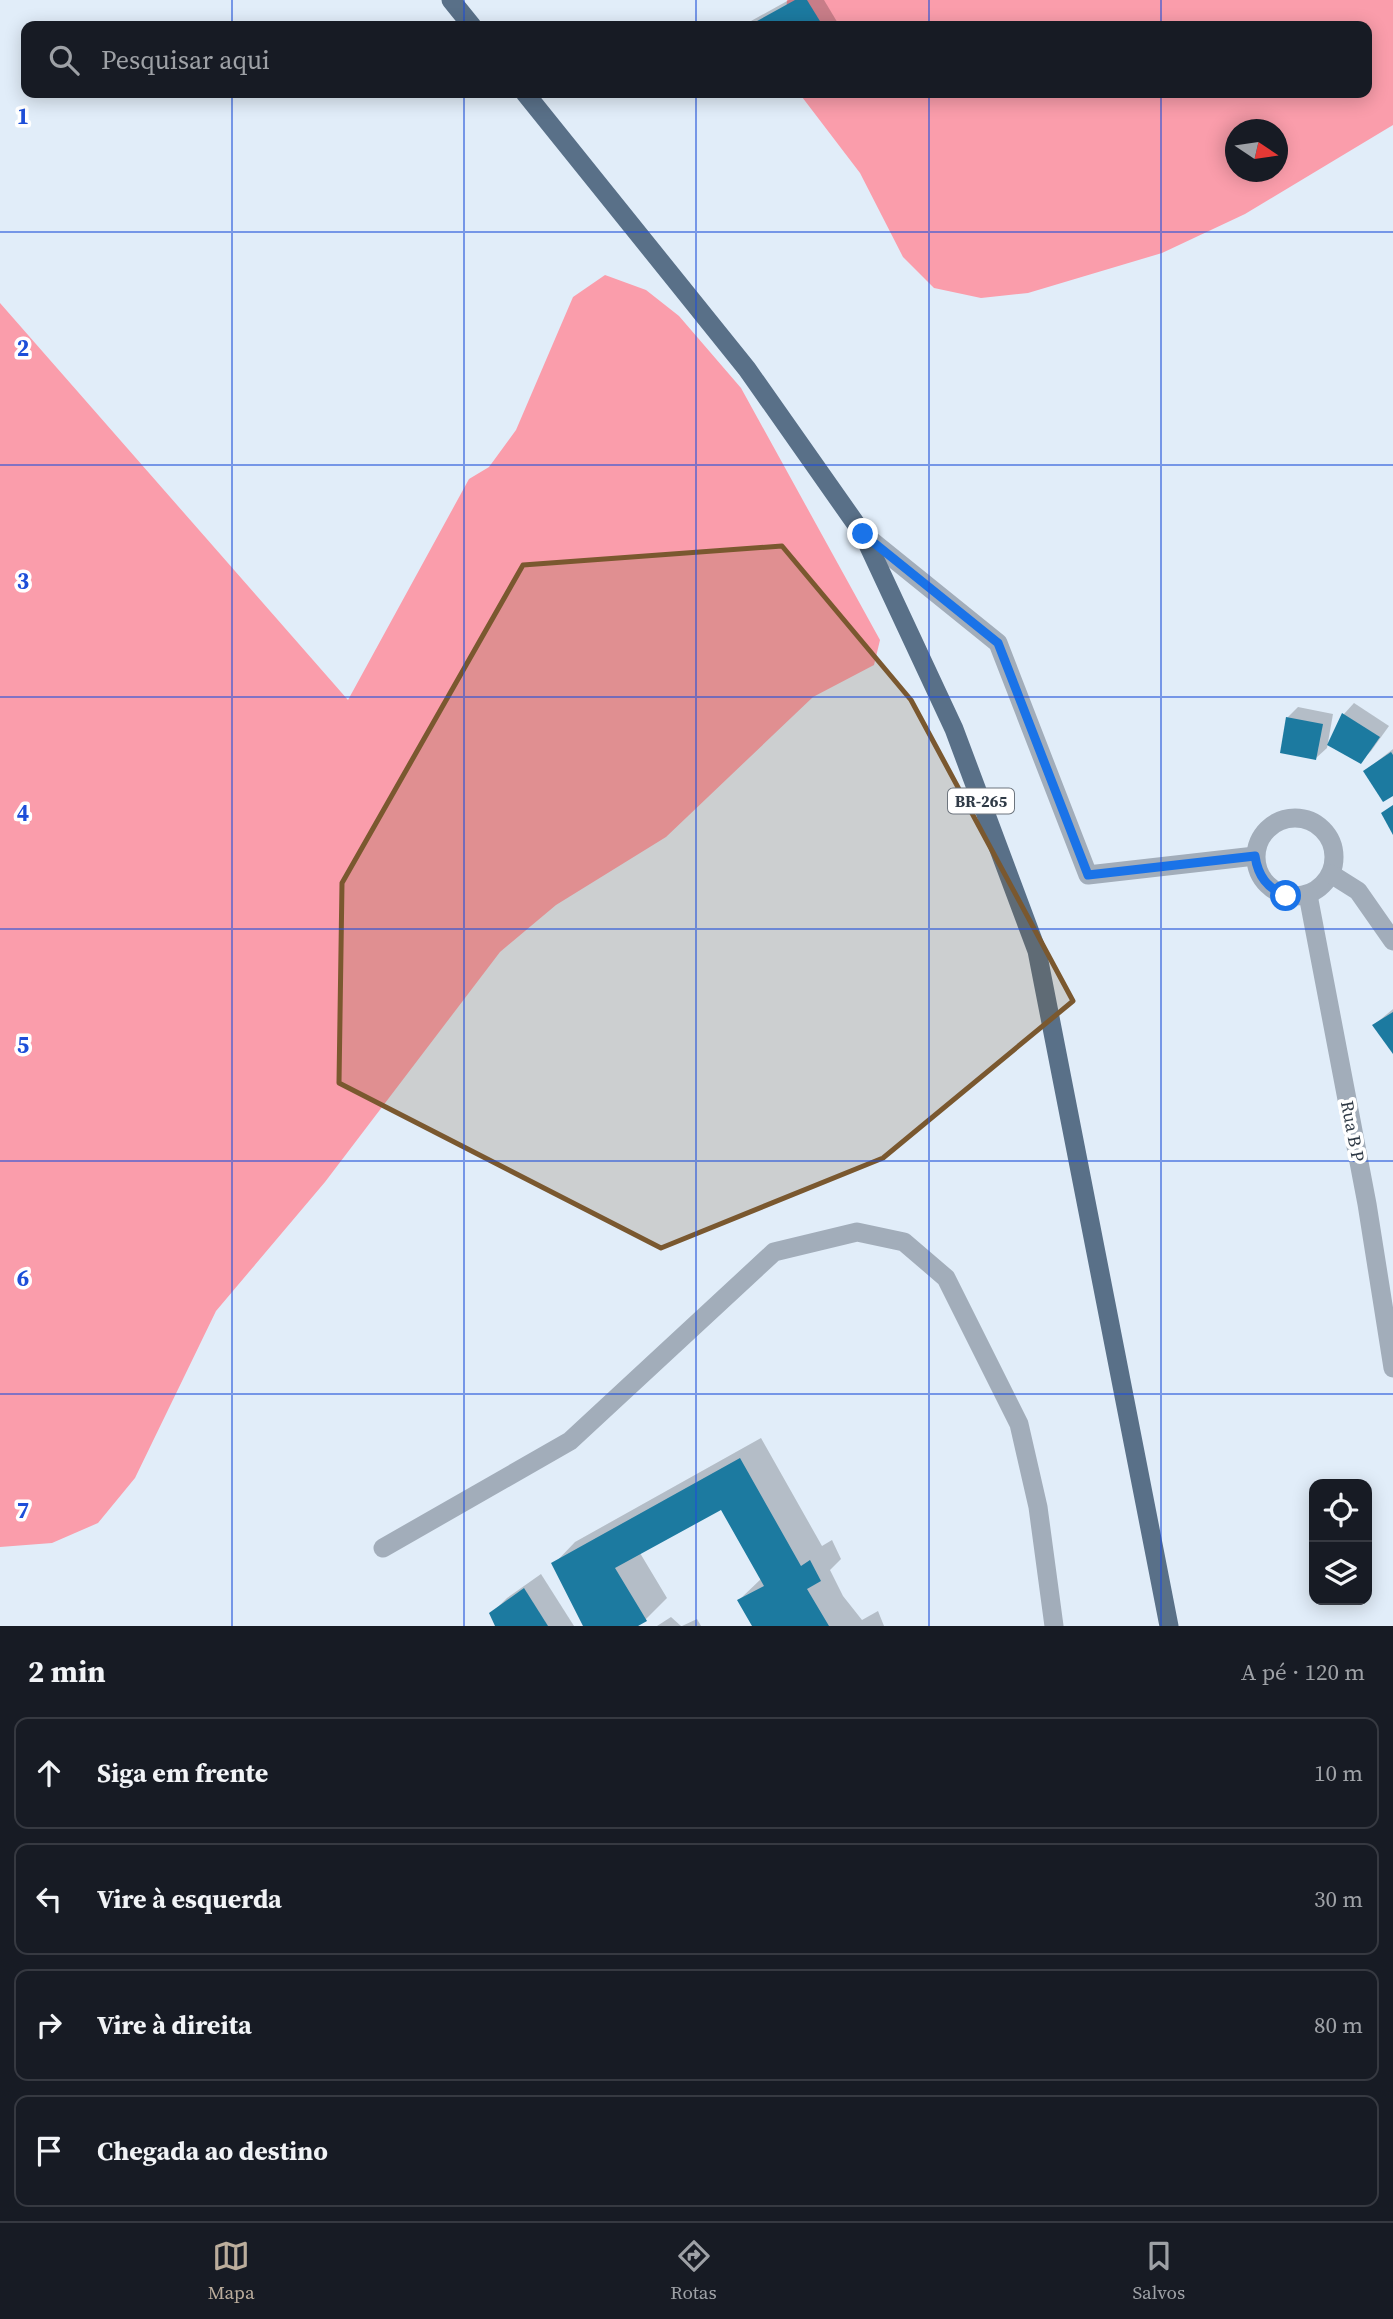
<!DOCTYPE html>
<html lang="pt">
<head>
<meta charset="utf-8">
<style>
  :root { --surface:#171b24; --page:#20242c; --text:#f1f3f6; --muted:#9ea1a6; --line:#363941; --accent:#bbad9c }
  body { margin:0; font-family:"Source Serif 4",serif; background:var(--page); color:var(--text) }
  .controls { position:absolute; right:21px; bottom:21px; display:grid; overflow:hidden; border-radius:14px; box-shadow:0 4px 18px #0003 }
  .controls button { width:63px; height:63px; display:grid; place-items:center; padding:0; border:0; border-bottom:2px solid var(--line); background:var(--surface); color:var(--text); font:35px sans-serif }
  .compass { position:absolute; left:1225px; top:119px; width:63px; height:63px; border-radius:50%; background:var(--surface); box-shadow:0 4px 18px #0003; rotate:103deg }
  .stop { position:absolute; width:21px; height:21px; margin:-16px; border:5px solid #1a73e8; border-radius:50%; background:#fff }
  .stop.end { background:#1a73e8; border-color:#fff; box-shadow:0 2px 7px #0008 }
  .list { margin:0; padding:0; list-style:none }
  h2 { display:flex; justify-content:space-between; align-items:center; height:91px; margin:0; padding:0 28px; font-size:30px }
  h2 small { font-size:23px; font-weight:400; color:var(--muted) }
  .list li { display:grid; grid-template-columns:46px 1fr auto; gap:21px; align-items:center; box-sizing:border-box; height:112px; margin:0 14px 14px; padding:0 14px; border:2px solid var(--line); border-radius:14px }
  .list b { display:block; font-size:26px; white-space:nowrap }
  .list em { font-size:23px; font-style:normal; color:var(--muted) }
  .icon { flex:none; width:38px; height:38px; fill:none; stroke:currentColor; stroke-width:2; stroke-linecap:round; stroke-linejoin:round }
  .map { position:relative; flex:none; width:1393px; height:1626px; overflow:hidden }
  .search { position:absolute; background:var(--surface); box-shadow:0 4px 18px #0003; left:21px; right:21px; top:21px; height:77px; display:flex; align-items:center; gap:18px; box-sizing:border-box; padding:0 24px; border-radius:14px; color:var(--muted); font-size:26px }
  .sheet { height:595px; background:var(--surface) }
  nav { display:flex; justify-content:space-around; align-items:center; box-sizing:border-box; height:98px; border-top:2px solid var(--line); background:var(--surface); font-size:19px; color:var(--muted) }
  nav a { display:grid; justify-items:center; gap:4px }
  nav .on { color:var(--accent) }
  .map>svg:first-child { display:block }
</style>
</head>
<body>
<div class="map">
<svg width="1393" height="1626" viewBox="0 0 1393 1626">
  <rect width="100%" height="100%" fill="#e1edf9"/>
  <!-- green -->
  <g fill="#fa9dab" fill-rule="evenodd">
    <path d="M 787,0 L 1393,0 L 1393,125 L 1245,214 L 1162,253 L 1028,293 L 981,298 L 934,288 L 903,257 L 860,173 L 799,93 L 1367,93 L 1367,26 L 785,26 ZM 1236,130 L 1278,130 L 1278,172 L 1236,172 Z"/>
    <polygon points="605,275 646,290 679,316 741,388 880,640 874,665 813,697 666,837 556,905 500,952 325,1182 216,1311 135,1478 98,1523 52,1543 0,1547 0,303 348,700 469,479 489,467 516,430 573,297"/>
  </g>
  <!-- shadow -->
  <g fill="#0003">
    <polygon points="789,0 824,0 839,25 742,26"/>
    <polygon points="1354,703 1389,726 1371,751 1360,762 1329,744 1344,714"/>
    <polygon points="1298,707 1333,714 1327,748 1316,758 1287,718"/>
    <polygon points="1393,749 1393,794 1365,771"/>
    <polygon points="1393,1009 1393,1051 1374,1025"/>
    <polygon points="761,1438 822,1546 832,1540 841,1559 830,1570 843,1596 862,1620 878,1611 884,1626 754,1626 739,1600 762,1578 722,1508 640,1553 667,1598 646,1619 635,1626 585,1626 554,1564 575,1542"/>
    <polygon points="541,1574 574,1626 497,1626 491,1614 507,1598"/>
    <polygon points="671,1617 681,1626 657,1626"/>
    <polygon points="697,1619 701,1626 682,1626"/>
  </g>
  <!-- building -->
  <g fill="#1c7aa0">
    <polygon points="795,0 807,0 823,26 748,26"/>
    <polygon points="1342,713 1380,737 1361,764 1327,745"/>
    <polygon points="1286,717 1323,724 1316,760 1280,753"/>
    <polygon points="1391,752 1393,755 1393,796 1383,802 1363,771"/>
    <polygon points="1393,805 1393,835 1381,813"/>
    <polygon points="1393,1012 1393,1054 1372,1025"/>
    <polygon points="740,1458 801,1566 810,1560 821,1581 807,1589 829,1626 752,1626 737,1600 764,1586 721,1510 615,1568 647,1621 638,1626 583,1626 551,1563"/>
    <polygon points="524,1588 548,1626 495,1626 489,1613"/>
  </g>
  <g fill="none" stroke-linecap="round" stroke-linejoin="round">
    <!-- minor -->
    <g stroke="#a2adba" stroke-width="19">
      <polyline points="863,534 998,643 1088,875 1255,856"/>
      <circle cx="1295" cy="857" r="39"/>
      <polyline points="1331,874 1358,891 1393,941"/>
      <polyline points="1308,895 1367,1204 1393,1368"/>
      <polyline points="383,1548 570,1441 774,1252 857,1232 904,1242 946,1278 1019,1424 1038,1507 1054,1626"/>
    </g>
    <!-- trunk -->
    <g stroke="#597088" stroke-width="19">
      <polyline points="451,0 472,26"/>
      <polyline points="525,93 747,369 863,534 954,729 1037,951 1169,1626"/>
    </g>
  </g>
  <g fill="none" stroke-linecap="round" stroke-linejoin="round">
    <!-- route -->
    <path stroke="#1a73e8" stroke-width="9" d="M 863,534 L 998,643 L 1088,875 L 1255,856 C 1258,876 1267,888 1286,896"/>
  </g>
  <!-- marked area -->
  <path fill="#7a582f" fill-opacity="0.2" stroke="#7a582f" stroke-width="5" stroke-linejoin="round" d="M 782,546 L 911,700 L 1073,1001 L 883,1158 L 661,1248 L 339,1083 L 342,883 L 523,565 Z"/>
  <!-- grid -->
  <path fill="none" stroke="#1d4ed8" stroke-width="2" stroke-opacity="0.55" d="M 232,0 L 232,26M 464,0 L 464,26M 696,0 L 696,26M 929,0 L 929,26M 1161,0 L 1161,26M 232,93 L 232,1626M 464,93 L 464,1626M 696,93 L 696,1626M 929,93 L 929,1626M 1161,93 L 1161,1626M 0,232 L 1393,232M 0,465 L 1393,465M 0,697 L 1393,697M 0,929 L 1393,929M 0,1161 L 1393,1161M 0,1394 L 1393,1394"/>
  <g text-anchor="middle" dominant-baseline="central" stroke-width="7" stroke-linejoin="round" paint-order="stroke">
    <!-- shield labels -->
    <rect fill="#fff" stroke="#6d757e" stroke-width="2" x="948" y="788.5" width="66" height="25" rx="5"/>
    <g font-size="16" font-weight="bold" fill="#2f3a46">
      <text x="981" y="801">BR-265</text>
    </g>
    <!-- street labels -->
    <g font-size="18" fill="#2f3a46" stroke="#fff">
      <text transform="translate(1353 1131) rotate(79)">Rua B P</text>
    </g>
  </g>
  <g font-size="23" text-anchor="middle" font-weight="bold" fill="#1d4ed8" stroke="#fff" stroke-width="7" stroke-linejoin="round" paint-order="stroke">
    <text x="23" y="124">1</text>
    <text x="23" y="356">2</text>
    <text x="23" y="589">3</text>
    <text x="23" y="821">4</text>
    <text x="23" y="1053">5</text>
    <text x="23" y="1286">6</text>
    <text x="23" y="1518">7</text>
  </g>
</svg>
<div class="controls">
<button><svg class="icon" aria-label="locate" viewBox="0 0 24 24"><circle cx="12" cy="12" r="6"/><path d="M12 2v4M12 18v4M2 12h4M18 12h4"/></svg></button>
<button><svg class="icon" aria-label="layers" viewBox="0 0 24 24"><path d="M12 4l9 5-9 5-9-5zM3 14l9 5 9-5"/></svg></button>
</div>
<svg class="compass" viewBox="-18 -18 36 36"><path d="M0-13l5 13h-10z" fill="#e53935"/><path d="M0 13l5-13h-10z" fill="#9ea1a6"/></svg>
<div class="stop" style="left:1286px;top:896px"></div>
<div class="stop end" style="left:863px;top:534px"></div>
<div class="search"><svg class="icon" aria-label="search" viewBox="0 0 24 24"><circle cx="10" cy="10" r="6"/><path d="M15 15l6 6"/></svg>Pesquisar aqui</div>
</div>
<section class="sheet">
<h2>2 min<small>A pé · 120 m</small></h2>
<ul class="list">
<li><svg class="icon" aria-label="ahead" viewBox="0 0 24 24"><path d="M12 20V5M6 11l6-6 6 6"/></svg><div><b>Siga em frente</b></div><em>10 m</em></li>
<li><svg class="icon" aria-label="left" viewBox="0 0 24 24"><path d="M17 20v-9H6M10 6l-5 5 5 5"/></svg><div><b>Vire à esquerda</b></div><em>30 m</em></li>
<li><svg class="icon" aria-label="right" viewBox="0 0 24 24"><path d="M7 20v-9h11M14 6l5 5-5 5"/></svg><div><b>Vire à direita</b></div><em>80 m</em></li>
<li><svg class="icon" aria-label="arrive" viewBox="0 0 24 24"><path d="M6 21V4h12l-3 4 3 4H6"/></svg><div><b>Chegada ao destino</b></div></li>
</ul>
</section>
<nav>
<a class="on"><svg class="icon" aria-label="map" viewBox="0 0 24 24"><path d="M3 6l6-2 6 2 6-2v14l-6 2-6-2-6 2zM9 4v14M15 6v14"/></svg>Mapa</a>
<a><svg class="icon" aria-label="directions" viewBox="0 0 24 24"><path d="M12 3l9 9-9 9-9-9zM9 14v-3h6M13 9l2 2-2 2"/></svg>Rotas</a>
<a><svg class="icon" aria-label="saved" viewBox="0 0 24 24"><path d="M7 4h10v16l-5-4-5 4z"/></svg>Salvos</a>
</nav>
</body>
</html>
